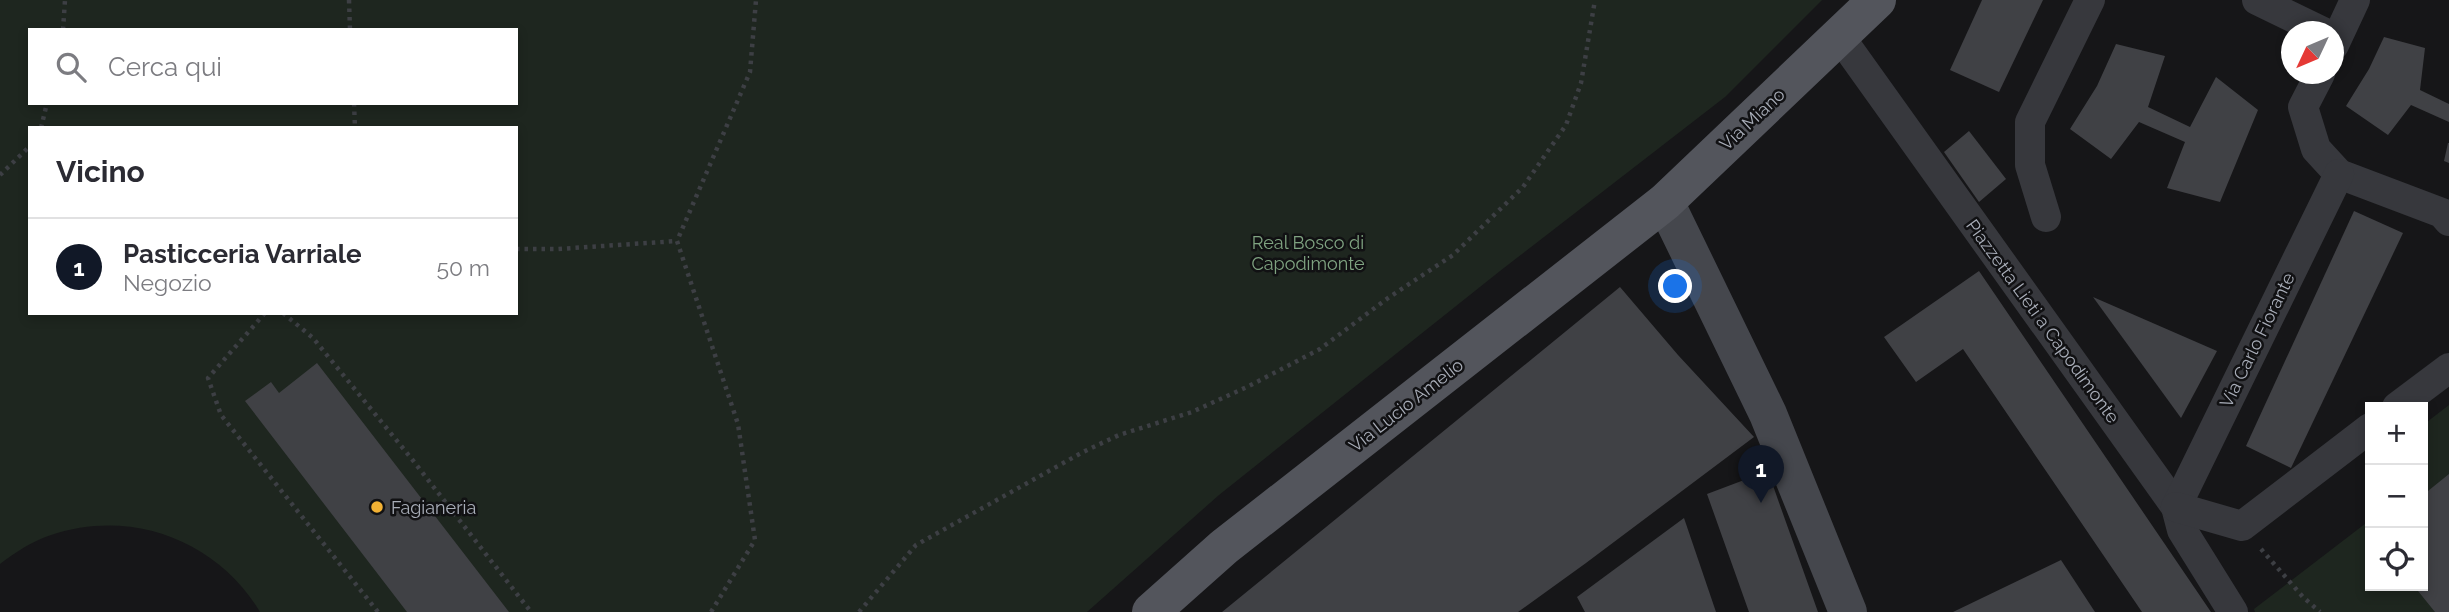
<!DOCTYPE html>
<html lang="it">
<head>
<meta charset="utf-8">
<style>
  :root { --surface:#fff; --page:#f2f2f3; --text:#2b2b33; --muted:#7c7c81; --line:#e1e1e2; --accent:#111827 }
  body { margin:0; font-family:Raleway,sans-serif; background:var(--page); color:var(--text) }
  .controls { position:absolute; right:21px; bottom:21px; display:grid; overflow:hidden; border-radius:0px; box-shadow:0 4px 10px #0003 }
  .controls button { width:63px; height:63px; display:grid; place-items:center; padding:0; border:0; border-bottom:2px solid var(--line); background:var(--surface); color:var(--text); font:35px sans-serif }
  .compass { position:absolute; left:2281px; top:21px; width:63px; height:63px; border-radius:50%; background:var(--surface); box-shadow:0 4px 10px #0003; rotate:226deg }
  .you { position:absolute; left:1676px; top:287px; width:24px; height:24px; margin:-18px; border:5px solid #fff; border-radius:50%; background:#1a73e8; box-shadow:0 0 0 10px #1a73e833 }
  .badge { display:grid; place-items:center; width:46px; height:46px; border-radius:50%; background:var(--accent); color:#fff; font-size:23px; font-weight:700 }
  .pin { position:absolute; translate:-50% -58px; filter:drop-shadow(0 2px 4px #0008) }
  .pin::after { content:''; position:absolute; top:37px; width:24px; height:21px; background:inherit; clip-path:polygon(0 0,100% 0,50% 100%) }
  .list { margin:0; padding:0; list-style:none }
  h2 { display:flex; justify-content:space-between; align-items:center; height:91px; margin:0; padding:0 28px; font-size:30px }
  h2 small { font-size:23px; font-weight:400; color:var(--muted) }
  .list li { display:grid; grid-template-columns:46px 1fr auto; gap:21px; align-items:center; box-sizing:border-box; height:98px; padding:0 28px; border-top:2px solid var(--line) }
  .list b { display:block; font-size:26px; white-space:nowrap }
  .list p { margin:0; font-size:23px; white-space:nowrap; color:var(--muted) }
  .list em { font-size:23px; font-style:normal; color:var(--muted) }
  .icon { flex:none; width:38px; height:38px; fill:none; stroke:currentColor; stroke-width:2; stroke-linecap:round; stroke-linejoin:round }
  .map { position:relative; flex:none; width:2449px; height:612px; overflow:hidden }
  .search { position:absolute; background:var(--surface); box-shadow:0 4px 10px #0003; left:28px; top:28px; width:490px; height:77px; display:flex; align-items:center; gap:18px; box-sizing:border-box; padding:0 24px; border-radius:0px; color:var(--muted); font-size:26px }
  .panel { position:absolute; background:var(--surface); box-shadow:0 4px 10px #0003; left:28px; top:126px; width:490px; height:189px; border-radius:0px }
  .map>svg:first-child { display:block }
</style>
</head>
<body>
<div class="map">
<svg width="2449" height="612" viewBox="0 0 2449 612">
  <rect width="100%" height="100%" fill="#161618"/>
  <!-- green -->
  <g fill="#1e261f" fill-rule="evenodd">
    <path d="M 0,0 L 1822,0 L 1725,97 L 1500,271 L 1219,495 L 1087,612 L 260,612 C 217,540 131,508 51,535 C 32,541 16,552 0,564 ZM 30,30 L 516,30 L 516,103 L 30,103 ZM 30,128 L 516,128 L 516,313 L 30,313 Z"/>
    <polygon points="2449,405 2449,612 2255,612 2254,609 2370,520 2370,586 2423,586 2423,425"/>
  </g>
  <!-- building -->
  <g fill="#404145">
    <polygon points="1982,0 2043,0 1999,92 1950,70"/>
    <polygon points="2384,37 2425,48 2420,90 2449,104 2449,122 2411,105 2388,135 2346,106 2369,69"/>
    <polygon points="2116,44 2165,56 2148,107 2190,127 2216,77 2258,110 2220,202 2167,188 2185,142 2139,122 2111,159 2070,129 2097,86"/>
    <polygon points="1969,131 2006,179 1979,202 1944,152"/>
    <polygon points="2448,143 2449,143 2449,163 2444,161"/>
    <polygon points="2354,211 2403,233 2291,468 2246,446"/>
    <polygon points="1979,271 2211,612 2142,612 1963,349 1916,382 1884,337"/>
    <polygon points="1620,287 1678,355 1754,437 1586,563 1518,612 1222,612"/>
    <polygon points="2093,297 2217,351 2181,418"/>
    <polygon points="317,363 509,612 407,612 245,401 271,382 279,393"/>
    <polygon points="1768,471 1777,497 1818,612 1749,612 1707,494"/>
    <polygon points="2449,474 2449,612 2435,612 2414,586 2423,586 2423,495"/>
    <polygon points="1684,518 1716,612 1585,612 1577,597"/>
    <polygon points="2061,560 2095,612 1953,612"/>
  </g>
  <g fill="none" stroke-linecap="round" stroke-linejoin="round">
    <!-- path -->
    <g stroke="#3d3f44" stroke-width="4.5" stroke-dasharray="3.5 5" stroke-linecap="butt">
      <polyline points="349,0 350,30"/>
      <polyline points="63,30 65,0"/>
      <polyline points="354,103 355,128"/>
      <polyline points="41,128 47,103"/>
      <polyline points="0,175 30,146"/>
      <polyline points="516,249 558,249 677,241"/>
      <polyline points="265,313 208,378 221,415 378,612"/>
      <polyline points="283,313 313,338 411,458 531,612"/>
      <polyline points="2261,549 2303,597 2320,612"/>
      <polyline points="711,612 755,540 738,424 677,241 750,72 756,0"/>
      <polyline points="859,612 916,545 1083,452 1119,435 1192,412 1249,386 1320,349 1388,298 1453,255 1523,187 1566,125 1581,83 1595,0"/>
    </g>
    <!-- street -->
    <g stroke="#37383d" stroke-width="30">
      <polyline points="2257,0 2323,32"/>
      <polyline points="1840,37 2176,507 2182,530 2233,612"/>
      <polyline points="2334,45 2355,0"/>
      <polyline points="2320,74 2303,107 2316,149 2339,174 2442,213 2449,221"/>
      <polyline points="2046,217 2030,165 2030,122 2090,0"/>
      <polyline points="2397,407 2449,368"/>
      <polyline points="2176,507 2339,174"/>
      <polyline points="2176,507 2242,526 2370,428"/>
    </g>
    <!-- secondary -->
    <polyline stroke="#45474d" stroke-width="38" points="1665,202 1768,414 1848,612"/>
    <!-- primary -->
    <polyline stroke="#53555c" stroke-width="38" points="1151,612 1224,547 1665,202 1877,0"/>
  </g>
  <!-- markers -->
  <circle fill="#f2b134" stroke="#111113" stroke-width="2.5" cx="377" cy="507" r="7"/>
  <g text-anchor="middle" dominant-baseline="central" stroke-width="5" stroke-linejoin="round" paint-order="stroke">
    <!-- street labels -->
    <g font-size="18" fill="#a8adb8" stroke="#111113">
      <text transform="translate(1752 119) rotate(-43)">Via Miano</text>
      <text transform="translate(2043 321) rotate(54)">Piazzetta Lieti a Capodimonte</text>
      <text transform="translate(2257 340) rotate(-64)">Via Carlo Fiorante</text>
      <text transform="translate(1406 405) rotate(-38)">Via Lucio Amelio</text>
    </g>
    <!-- park labels -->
    <g font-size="18" fill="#7fa381" stroke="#111113">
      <text x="1308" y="242">Real Bosco di<tspan x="1308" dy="21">Capodimonte</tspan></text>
    </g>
    <!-- poi labels -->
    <g font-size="18" fill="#a8adb8" stroke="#111113" text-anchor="start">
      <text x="391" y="507">Fagianeria</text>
    </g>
  </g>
</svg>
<div class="controls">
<button>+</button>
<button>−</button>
<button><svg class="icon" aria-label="locate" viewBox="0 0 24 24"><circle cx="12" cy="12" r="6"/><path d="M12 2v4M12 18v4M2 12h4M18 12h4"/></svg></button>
</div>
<svg class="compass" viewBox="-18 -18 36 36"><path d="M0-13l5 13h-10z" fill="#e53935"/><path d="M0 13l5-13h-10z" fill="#7c7c81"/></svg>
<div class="you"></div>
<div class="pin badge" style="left:1761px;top:503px">1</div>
<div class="search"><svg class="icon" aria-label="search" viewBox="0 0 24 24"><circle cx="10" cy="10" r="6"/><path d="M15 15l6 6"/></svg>Cerca qui</div>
<section class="panel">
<h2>Vicino<small></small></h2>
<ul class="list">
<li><span class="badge">1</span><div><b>Pasticceria Varriale</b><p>Negozio</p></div><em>50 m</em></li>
</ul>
</section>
</div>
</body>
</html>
